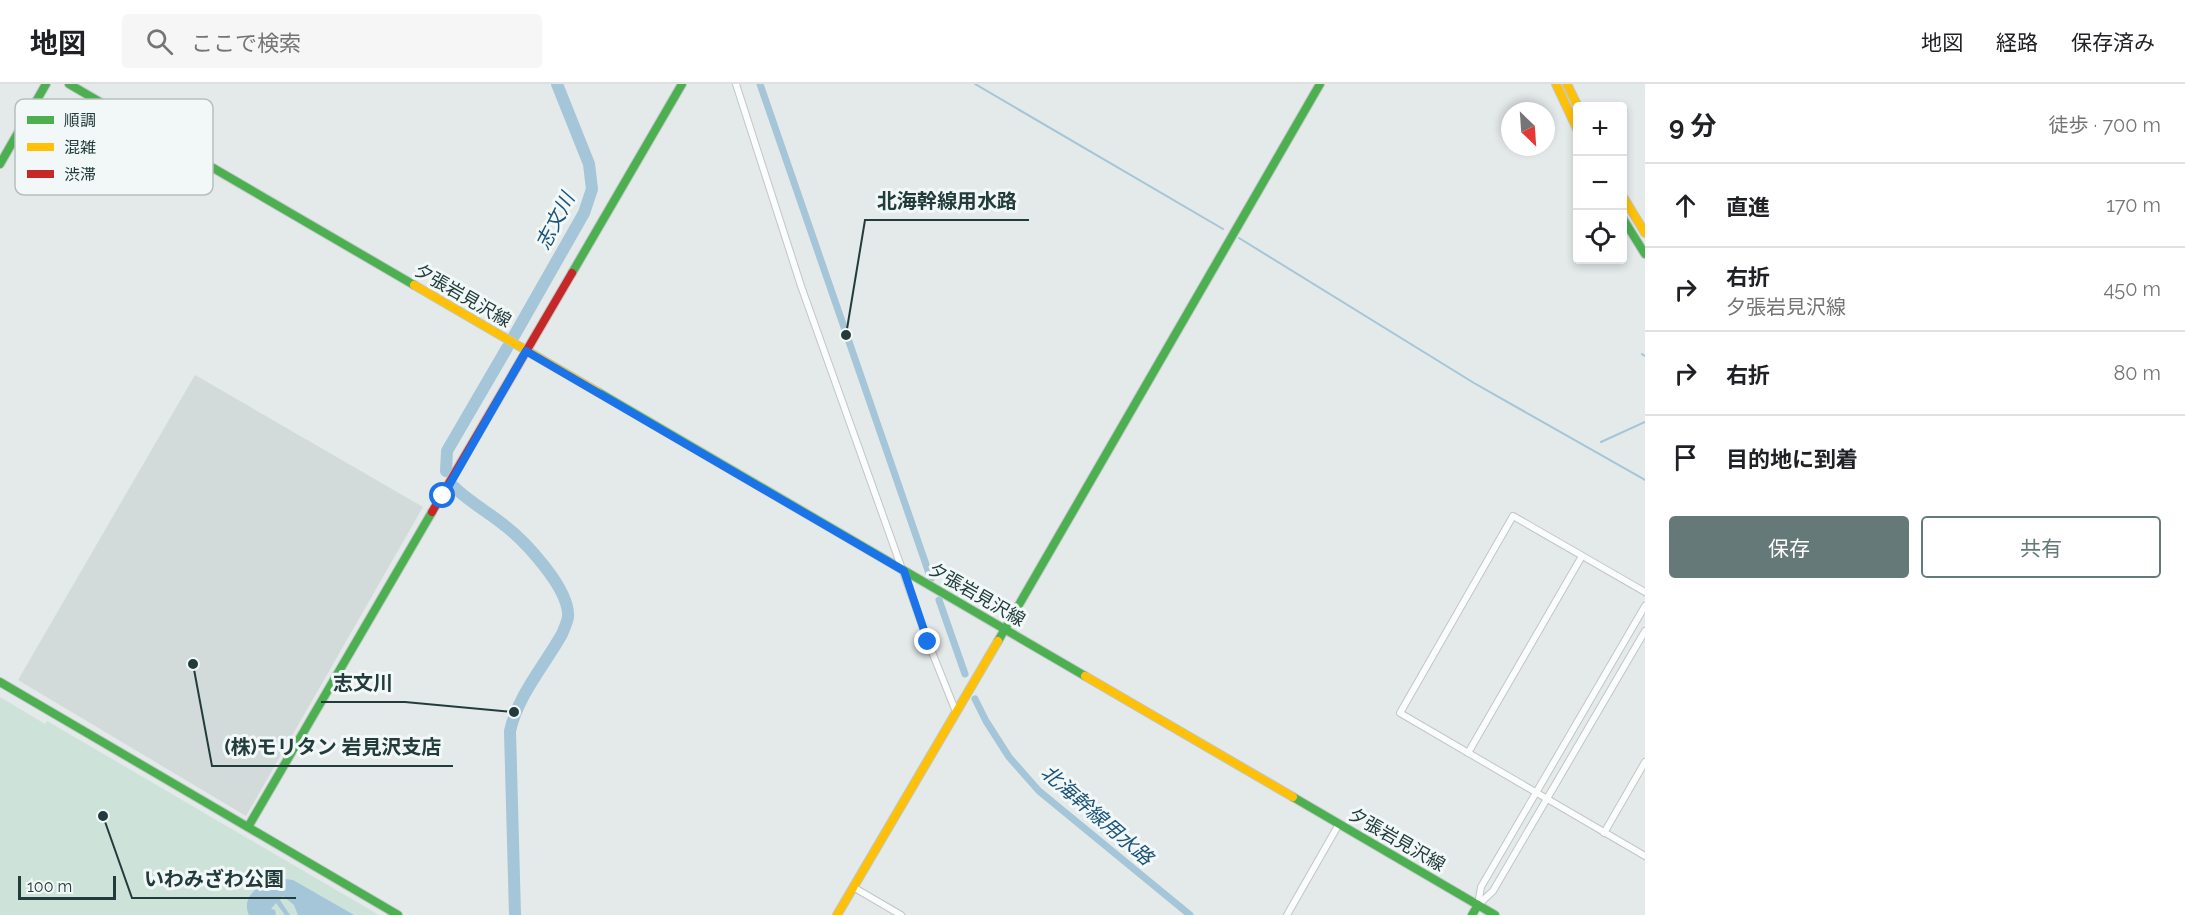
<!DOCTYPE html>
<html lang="ja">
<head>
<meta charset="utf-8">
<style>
  :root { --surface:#fff; --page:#f6f6f6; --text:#202124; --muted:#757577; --line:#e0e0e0; --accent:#667979 }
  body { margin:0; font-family:Raleway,"Noto Sans JP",sans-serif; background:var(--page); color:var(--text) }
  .controls { position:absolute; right:18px; top:18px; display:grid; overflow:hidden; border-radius:6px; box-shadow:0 3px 9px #0003 }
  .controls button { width:54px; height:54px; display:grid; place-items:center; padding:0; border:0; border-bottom:2px solid var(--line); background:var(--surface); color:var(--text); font:30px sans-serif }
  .compass { position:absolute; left:1501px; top:18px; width:54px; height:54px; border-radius:50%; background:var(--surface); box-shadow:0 3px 9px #0003; rotate:155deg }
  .scale { position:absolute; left:18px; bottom:15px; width:98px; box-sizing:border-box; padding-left:6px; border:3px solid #223c3c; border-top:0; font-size:16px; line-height:21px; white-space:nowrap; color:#223c3c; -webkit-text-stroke:4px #f2f8f7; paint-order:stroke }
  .stop { position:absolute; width:18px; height:18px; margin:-14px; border:4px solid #1a73e8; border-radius:50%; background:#fff }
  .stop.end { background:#1a73e8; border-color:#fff; box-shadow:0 2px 6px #0008 }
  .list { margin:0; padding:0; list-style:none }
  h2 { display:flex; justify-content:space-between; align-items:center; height:78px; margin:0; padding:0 24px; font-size:26px }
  h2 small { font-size:20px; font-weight:400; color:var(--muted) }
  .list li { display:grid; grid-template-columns:39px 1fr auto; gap:18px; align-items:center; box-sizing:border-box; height:84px; padding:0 24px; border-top:2px solid var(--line) }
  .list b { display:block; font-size:22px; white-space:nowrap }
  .list p { margin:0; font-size:20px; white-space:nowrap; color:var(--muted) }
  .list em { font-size:20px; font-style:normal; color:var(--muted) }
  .actions { display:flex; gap:12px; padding:18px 24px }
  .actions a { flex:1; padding:14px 0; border:2px solid var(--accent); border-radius:6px; text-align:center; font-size:21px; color:var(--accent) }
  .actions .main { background:var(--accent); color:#fff }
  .icon { flex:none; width:33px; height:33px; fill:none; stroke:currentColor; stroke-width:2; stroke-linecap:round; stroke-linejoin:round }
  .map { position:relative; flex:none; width:1645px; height:831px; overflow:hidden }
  header { display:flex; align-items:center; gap:36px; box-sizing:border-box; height:84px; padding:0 30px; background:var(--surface); border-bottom:2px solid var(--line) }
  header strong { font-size:28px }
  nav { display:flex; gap:33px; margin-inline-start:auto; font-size:21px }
  .search { width:420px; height:54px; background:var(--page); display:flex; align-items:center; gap:15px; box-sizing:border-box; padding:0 21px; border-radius:6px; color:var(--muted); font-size:22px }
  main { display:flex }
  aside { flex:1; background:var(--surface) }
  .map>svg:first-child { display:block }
</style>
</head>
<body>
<header>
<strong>地図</strong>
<div class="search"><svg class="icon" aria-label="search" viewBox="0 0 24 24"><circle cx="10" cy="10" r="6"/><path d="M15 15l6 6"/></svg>ここで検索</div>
<nav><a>地図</a><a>経路</a><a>保存済み</a></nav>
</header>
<main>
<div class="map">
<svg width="1645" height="831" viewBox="0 0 1645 831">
  <rect width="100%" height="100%" fill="#e4e9e9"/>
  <!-- built -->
  <polygon fill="#d2dbd9" points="195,291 423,423 246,732 18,596"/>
  <!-- green -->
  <polygon fill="#cde2d9" points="0,613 45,640 47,637 379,831 0,831"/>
  <!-- water -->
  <path fill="#a5c5d8" d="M 278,794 L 293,796 L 354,831 L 298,831 L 294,821 L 283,812 L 280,816 L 290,831 L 285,831 L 276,819 L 271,825 L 275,826 L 276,831 L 249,831 C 240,811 262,799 278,794 Z"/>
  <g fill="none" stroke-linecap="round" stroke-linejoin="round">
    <!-- stream -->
    <g stroke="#a5c5d8" stroke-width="2">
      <polyline points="975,0 1223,145"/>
      <polyline points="1239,154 1474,299 1645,396"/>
      <polyline points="1642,270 1645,272"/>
      <polyline points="1601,358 1645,338"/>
    </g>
    <!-- canal -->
    <g stroke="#a5c5d8" stroke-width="7">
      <polyline points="760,0 931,495"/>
      <polyline points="939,516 965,590"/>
      <polyline points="975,615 986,637 1009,673 1039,707 1190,831"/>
    </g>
    <!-- river -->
    <g stroke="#a5c5d8" stroke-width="12">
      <polyline points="514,252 584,129 592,105 589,80 557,0"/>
      <polyline points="446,387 447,367 507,264"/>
      <path d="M 453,402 C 468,417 488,428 504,441 C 525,457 570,505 568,533 C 567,539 564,545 562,550 C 544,582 518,611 510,647 L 515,831"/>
    </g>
    <!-- street casing -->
    <g stroke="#c1c6c6" stroke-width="8">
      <g id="street">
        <polyline points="736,0 801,202 928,558 956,628"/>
        <polyline points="1645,508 1513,432 1400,629 1645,772"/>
        <polyline points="1468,669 1582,472"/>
        <polyline points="1604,749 1645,678"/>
        <polyline points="853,803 901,831"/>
        <polyline points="1478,821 1481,803 1645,522"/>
        <polyline points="1478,821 1493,807 1645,547"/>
        <polyline points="1287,831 1339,740"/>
      </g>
    </g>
    <!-- fast casing -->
    <g stroke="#bfc7c6" stroke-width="10">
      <g id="fast">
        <polyline points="69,0 414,201"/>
        <polyline points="0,80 46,0"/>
        <polyline points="1622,133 1645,170"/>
        <polyline points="572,189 682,0"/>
        <polyline points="598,308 1085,592"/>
        <polyline points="998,557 1320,0"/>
        <polyline points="0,598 398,831"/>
        <polyline points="1293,713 1495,831"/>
        <polyline points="248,743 432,428"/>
        <polyline points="1472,831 1478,821"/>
      </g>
    </g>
    <!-- slow casing -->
    <g stroke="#bfc7c6" stroke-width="10">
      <g id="slow">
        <polyline points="1556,0 1578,47"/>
        <polyline points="1567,0 1578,23"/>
        <polyline points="1622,111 1645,149"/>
        <polyline points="414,201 598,308"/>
        <polyline points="1085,592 1293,713"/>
        <polyline points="837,831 998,557"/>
      </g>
    </g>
    <!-- jam casing -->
    <g stroke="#bfc7c6" stroke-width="10">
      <polyline id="jam" points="432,428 572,189"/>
    </g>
    <!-- street -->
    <use href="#street" stroke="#fbfcfc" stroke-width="6"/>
    <!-- fast -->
    <use href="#fast" stroke="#4caf50" stroke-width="8"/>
    <!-- slow -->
    <use href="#slow" stroke="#ffc107" stroke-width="8"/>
    <!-- jam -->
    <use href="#jam" stroke="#c62828" stroke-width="8"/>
  </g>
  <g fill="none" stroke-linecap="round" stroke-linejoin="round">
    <!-- route -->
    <polyline stroke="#1a73e8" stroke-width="8" points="443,412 526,267 904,487 928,558"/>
  </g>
  <g text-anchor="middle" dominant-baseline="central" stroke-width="6" stroke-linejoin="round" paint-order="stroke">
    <!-- street labels -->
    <g font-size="18" fill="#223c3c" stroke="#f2f8f7">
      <text transform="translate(463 211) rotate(30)">夕張岩見沢線</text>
      <text transform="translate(977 510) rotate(30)">夕張岩見沢線</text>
      <text transform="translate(1397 755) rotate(30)">夕張岩見沢線</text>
    </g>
    <!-- water labels -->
    <g font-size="20" font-style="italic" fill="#1c5378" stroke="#f2f8f7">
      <text transform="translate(555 137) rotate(-63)">志文川</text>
      <text transform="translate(1097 731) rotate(41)">北海幹線用水路</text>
    </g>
  </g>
  <!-- legend -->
  <rect x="15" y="15" width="198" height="96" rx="9" fill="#f2f8f7" stroke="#b4c0bf" stroke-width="1.5"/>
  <rect x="27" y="32" width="27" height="8" fill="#4caf50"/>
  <rect x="27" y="59" width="27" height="8" fill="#ffc107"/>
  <rect x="27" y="86" width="27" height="8" fill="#c62828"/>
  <g font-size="16" fill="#223c3c">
    <text x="64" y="42">順調</text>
    <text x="64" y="69">混雑</text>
    <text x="64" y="96">渋滞</text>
  </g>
  <!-- callouts -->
  <path fill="none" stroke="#223c3c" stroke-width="2" d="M846 251L865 136H1029M514 628L405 618H321M193 580L212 682H453M103 732L132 814H296"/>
  <g fill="#223c3c" stroke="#f2f8f7" stroke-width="2">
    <circle cx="846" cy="251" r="6"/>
    <circle cx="514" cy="628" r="6"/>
    <circle cx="193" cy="580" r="6"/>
    <circle cx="103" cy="732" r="6"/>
  </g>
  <g font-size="20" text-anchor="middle" font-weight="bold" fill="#223c3c" stroke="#f2f8f7" stroke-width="6" stroke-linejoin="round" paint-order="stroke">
    <text x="947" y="124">北海幹線用水路</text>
    <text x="363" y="606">志文川</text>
    <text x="333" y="670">(株)モリタン 岩見沢支店</text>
    <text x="214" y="802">いわみざわ公園</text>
  </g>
</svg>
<div class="controls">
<button>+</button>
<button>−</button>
<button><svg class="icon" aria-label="locate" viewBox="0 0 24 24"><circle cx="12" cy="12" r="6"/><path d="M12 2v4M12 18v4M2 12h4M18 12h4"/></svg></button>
</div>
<svg class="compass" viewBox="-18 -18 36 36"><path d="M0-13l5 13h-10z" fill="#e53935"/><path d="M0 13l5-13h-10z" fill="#757577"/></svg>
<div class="scale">100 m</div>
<div class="stop" style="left:443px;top:412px"></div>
<div class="stop end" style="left:928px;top:558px"></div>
</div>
<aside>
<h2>9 分<small>徒歩 · 700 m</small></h2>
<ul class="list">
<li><svg class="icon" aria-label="ahead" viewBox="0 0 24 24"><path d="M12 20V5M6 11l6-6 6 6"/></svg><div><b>直進</b></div><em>170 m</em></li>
<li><svg class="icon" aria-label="right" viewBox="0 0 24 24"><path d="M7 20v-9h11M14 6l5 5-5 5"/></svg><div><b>右折</b><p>夕張岩見沢線</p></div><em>450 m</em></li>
<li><svg class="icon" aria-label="right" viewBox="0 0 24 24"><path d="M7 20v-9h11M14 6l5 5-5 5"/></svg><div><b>右折</b></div><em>80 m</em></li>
<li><svg class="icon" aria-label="arrive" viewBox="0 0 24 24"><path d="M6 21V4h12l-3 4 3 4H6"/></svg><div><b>目的地に到着</b></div></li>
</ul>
<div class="actions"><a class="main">保存</a><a>共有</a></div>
</aside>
</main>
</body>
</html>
